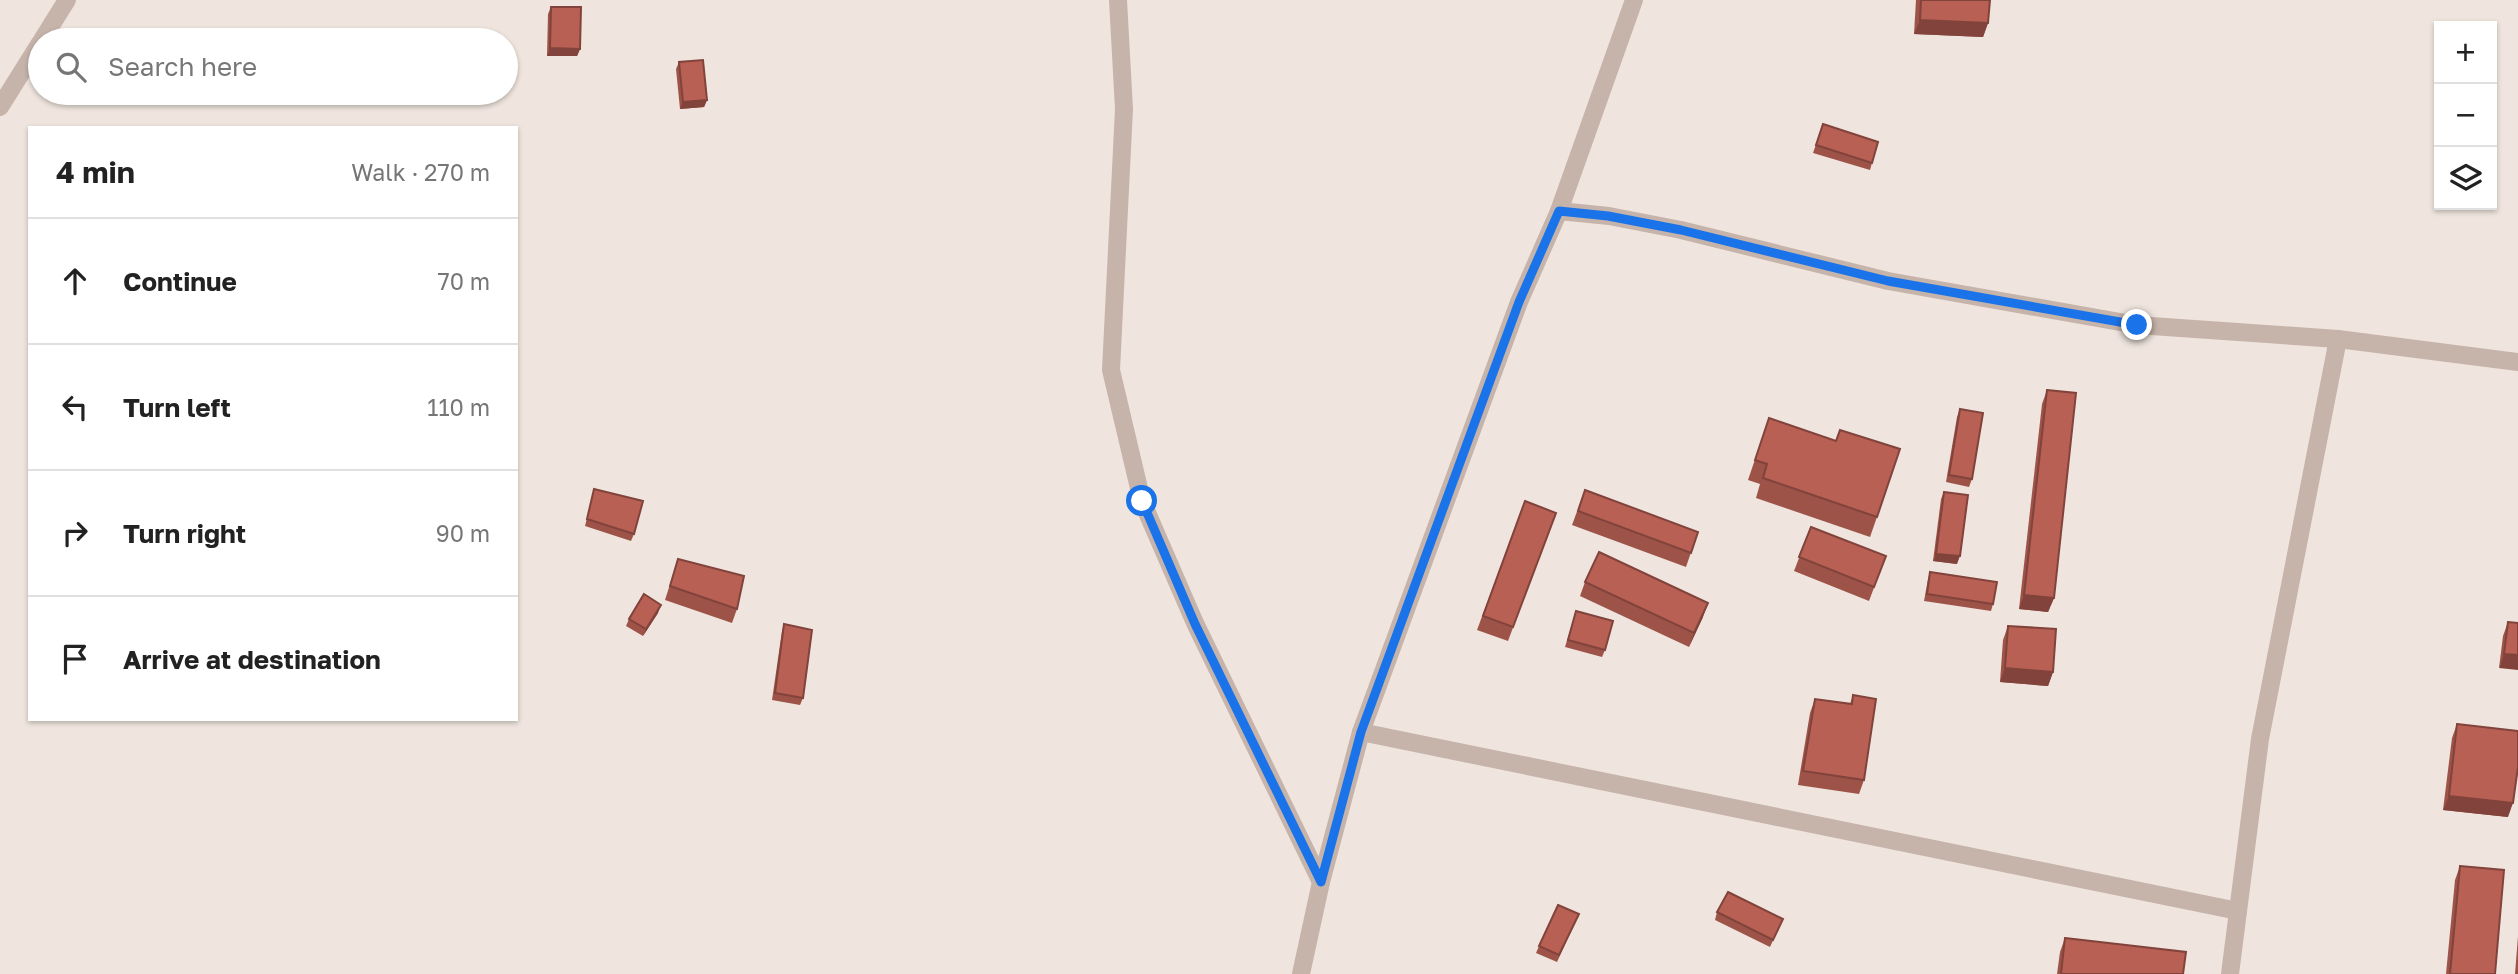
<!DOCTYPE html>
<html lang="en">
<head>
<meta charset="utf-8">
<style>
  :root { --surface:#fff; --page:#f2f2f2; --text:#222; --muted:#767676; --line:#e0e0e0 }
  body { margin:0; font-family:"Golos Text",sans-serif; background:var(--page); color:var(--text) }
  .controls { position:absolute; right:21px; top:21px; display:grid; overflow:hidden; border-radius:0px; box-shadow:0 2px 5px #0004 }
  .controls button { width:63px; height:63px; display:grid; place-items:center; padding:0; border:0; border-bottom:2px solid var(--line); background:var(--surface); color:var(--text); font:35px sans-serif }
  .stop { position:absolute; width:21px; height:21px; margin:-16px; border:5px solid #1a73e8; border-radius:50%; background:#fff }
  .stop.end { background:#1a73e8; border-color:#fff; box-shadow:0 2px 7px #0008 }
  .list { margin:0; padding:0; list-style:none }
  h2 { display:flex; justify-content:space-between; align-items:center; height:91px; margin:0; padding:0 28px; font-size:30px }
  h2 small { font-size:23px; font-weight:400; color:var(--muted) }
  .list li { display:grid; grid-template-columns:46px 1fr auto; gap:21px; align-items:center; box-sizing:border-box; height:126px; padding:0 28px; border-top:2px solid var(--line) }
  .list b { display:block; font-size:26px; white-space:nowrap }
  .list em { font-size:23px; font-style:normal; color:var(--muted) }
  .icon { flex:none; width:38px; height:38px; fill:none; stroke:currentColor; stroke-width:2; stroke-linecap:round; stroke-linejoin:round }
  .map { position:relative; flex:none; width:2518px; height:974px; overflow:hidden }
  .search { position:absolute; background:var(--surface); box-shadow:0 2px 5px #0004; left:28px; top:28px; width:490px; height:77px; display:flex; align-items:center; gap:18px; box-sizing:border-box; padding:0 24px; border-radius:38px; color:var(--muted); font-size:26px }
  .panel { position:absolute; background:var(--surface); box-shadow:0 2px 5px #0004; left:28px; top:126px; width:490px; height:595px; border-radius:0px }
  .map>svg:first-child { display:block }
</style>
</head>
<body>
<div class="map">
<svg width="2518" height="974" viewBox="0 0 2518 974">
  <rect width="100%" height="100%" fill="#efe5de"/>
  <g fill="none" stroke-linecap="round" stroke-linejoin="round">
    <!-- street -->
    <g stroke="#c6b4ab" stroke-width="18">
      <polyline points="1118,0 1124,109 1111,370 1142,501 1195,623 1321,882"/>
      <polyline points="42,40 67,0"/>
      <polyline points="0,107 40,43"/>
      <polyline points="1559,211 1634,0"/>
      <polyline points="1361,732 2238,911"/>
      <polyline points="1301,974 1321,882 1361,732 1519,302 1559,211 1609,216 1681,230 1888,281 2137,325 2338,339 2518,362"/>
      <polyline points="2230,974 2260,739 2338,339"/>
    </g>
  </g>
  <!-- wall -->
  <g fill="#9e5348">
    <polygon points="1916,0 1990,0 1988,23 1983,37 1914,34"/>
    <polygon points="551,7 580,49 577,56 547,56 548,14"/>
    <polygon points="679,62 707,100 704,107 680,109 676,69"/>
    <polygon points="1823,124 1872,163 1870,170 1813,153"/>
    <polygon points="2047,390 2054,598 2048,612 2019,609 2042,404"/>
    <polygon points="1960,409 1972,479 1969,487 1946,482 1957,417"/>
    <polygon points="1769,418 1836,441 1840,430 1877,517 1870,537 1756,498 1760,484 1748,480"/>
    <polygon points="594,489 634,534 631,541 585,526"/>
    <polygon points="1585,490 1698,532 1686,567 1572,525"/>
    <polygon points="1944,492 1957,564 1933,561 1941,499"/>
    <polygon points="1525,501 1556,513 1508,641 1477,630"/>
    <polygon points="1811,527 1886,556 1869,601 1794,571"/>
    <polygon points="678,559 737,609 732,623 665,600"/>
    <polygon points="1930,572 1993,604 1991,611 1924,601 1928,579"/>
    <polygon points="1585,582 1703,617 1689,647 1580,596"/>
    <polygon points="1576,611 1605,650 1602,657 1565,647"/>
    <polygon points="658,613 643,636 626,626 629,619"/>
    <polygon points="2508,622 2518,623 2499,668 2503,636"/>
    <polygon points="784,624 803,698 800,705 772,700 782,631"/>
    <polygon points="2008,626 2053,672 2048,686 2000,682 2003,640"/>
    <polygon points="1853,695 1864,780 1859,794 1798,785 1810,713 1815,699 1850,704"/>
    <polygon points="2457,724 2508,817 2443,810 2452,738"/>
    <polygon points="2460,866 2495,974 2446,974 2455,880"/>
    <polygon points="1717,912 1783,919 1770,947 1715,920"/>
    <polygon points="1579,914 1557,962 1536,953 1539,946"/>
    <polygon points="2518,936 2518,974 2515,974"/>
    <polygon points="2065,938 2183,974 2057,974 2060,952"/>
  </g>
  <!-- shaded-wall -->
  <g fill="#81433b">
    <polygon points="1920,20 1988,23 1983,37 1914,34"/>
    <polygon points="550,48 580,49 577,56 547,56"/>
    <polygon points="707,100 704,107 680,109 683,102"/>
    <polygon points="1936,554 1960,556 1957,564 1933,561"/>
    <polygon points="2024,595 2054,598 2048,612 2019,609"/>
    <polygon points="1708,603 1703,617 1689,647 1694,633"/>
    <polygon points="661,605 658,613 643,636 646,629"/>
    <polygon points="2504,654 2518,655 2518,670 2499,668"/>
    <polygon points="2005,668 2053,672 2048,686 2000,682"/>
    <polygon points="2449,796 2513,803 2508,817 2443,810"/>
  </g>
  <!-- building -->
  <g fill="#b86054" stroke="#81433b" stroke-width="2">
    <polygon points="1921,0 1990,0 1988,23 1920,20"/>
    <polygon points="551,7 581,7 580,49 550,48"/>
    <polygon points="703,60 707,100 683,102 679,62"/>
    <polygon points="1823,124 1878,142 1872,163 1816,145"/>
    <polygon points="2047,390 2076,393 2054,598 2024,595"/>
    <polygon points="1960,409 1983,413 1972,479 1949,475"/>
    <polygon points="1769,418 1836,441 1840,430 1900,449 1877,517 1763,478 1767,464 1755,460"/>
    <polygon points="594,489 643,501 634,534 587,519"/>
    <polygon points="1585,490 1698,532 1691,553 1578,511"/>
    <polygon points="1944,492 1968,495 1960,556 1936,554"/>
    <polygon points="1525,501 1556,513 1513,627 1483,616"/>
    <polygon points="1811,527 1886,556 1874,587 1799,557"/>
    <polygon points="1599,552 1708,603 1694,633 1585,582"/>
    <polygon points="678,559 744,576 737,609 670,586"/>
    <polygon points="1930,572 1997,582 1993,604 1927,594"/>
    <polygon points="644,594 661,605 646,629 629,619"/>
    <polygon points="1576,611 1613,621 1605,650 1568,640"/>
    <polygon points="2508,622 2518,623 2518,655 2504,654"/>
    <polygon points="784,624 812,630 803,698 775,693"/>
    <polygon points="2008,626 2056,629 2053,672 2005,668"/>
    <polygon points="1853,695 1876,699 1864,780 1803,771 1815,699 1852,704"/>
    <polygon points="2457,724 2518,731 2518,767 2513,803 2449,796"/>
    <polygon points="2460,866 2504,870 2495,974 2450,974"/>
    <polygon points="1728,892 1783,919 1773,940 1717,912"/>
    <polygon points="1558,905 1579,914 1559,955 1539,946"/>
    <polygon points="2065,938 2186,952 2183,974 2061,974"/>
  </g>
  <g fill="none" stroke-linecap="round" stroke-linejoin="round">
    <!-- route -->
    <polyline stroke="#1a73e8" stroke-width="9" points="1142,501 1195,624 1321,882 1361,732 1519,302 1559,211 1608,216 1681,230 1888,281 2137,325"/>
  </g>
</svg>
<div class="controls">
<button>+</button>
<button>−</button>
<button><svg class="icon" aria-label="layers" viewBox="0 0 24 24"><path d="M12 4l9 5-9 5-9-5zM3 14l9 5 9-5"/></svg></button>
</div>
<div class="stop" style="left:1142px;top:501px"></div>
<div class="stop end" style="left:2137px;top:325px"></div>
<div class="search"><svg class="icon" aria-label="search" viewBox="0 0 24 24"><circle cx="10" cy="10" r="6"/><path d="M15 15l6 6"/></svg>Search here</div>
<section class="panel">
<h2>4 min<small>Walk · 270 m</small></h2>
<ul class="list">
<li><svg class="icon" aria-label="ahead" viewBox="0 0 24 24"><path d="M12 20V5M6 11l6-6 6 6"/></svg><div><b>Continue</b></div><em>70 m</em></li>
<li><svg class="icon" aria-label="left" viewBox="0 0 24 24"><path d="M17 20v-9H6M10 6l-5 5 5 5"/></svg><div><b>Turn left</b></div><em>110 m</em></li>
<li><svg class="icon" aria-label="right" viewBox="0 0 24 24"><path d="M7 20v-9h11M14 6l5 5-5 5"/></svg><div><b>Turn right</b></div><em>90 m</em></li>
<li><svg class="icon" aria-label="arrive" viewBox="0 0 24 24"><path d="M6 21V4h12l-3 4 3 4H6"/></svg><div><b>Arrive at destination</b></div></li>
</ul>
</section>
</div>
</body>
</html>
